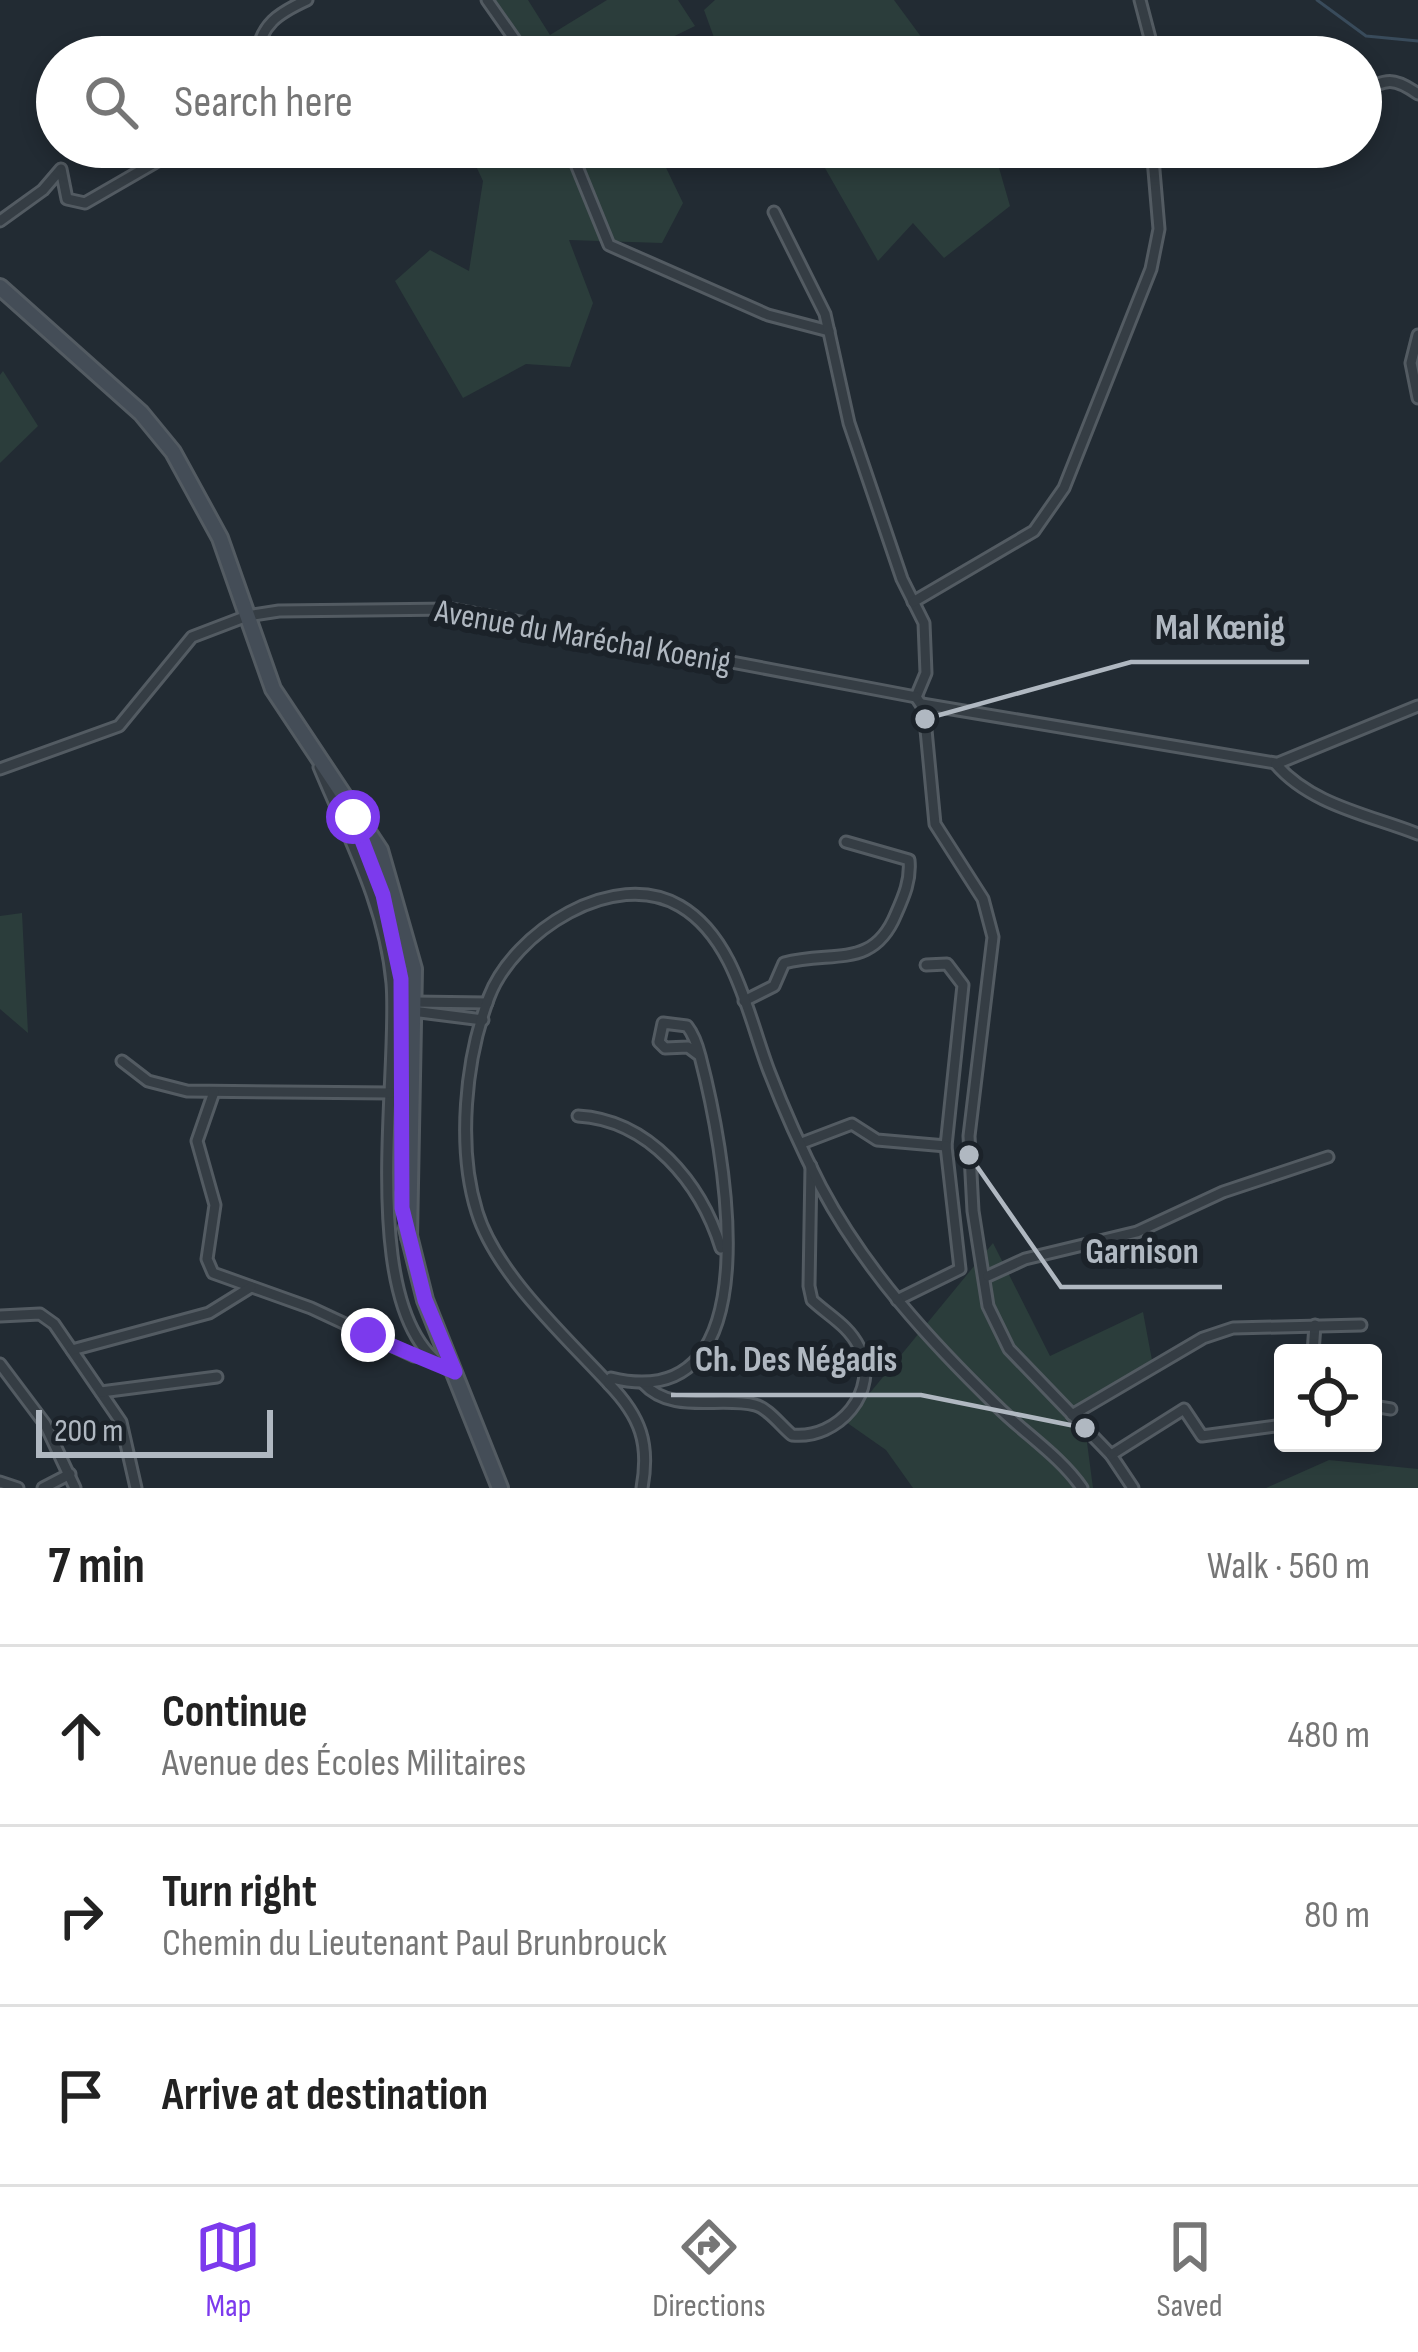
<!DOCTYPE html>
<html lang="en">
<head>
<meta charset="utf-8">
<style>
  :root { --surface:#fff; --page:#f2f2f2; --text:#222; --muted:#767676; --line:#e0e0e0; --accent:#7c3aed }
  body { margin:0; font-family:"Sofia Sans Condensed",sans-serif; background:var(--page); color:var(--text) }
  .controls { position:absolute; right:36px; bottom:36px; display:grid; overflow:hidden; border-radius:12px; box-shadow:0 6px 18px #0003 }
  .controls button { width:108px; height:108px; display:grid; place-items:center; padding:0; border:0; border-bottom:3px solid var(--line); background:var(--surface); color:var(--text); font:60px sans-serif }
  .scale { position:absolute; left:36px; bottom:30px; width:237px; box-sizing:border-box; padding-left:12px; border:6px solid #b0b8c1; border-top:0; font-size:33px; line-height:42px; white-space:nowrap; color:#b0b8c1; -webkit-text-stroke:9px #1b2229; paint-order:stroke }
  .stop { position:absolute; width:36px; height:36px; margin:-27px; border:9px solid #7c3aed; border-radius:50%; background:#fff }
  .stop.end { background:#7c3aed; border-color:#fff; box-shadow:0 3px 12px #0008 }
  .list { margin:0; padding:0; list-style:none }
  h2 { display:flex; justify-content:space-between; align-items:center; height:156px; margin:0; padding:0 48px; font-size:51px }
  h2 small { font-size:39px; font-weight:400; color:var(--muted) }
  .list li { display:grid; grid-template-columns:78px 1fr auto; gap:36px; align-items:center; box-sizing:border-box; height:180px; padding:0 48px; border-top:3px solid var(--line) }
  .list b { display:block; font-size:45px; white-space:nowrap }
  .list p { margin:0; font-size:39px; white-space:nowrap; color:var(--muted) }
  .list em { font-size:39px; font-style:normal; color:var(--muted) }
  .icon { flex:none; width:66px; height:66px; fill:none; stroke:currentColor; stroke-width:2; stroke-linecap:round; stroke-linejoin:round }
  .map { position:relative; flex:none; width:1418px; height:1488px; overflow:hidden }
  .search { position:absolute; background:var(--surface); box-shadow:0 6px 18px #0003; left:36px; right:36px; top:36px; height:132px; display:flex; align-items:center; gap:30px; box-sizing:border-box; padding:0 42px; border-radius:66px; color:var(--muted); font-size:45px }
  .sheet { height:696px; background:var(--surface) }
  nav { display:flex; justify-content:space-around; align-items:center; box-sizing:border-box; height:168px; border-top:3px solid var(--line); background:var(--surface); font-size:33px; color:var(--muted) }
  nav a { display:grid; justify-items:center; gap:6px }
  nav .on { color:var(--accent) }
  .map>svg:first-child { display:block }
</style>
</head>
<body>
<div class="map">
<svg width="1418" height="1488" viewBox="0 0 1418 1488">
  <rect width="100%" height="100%" fill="#222b33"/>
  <!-- green -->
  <g fill="#2b3d3b">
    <polygon points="491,0 528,0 550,35 607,0 678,0 695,26 632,57 456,57 519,36"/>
    <polygon points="715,0 894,0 936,57 721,57 704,10"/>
    <polygon points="467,147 656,147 683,203 662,243 569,240 593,303 570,367 526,364 463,398 395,281 430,250 469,271 483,181"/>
    <polygon points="813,147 993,147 1010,206 944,258 913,223 878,261"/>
    <polygon points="3,371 38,426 0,463 0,375"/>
    <polygon points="22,913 28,1033 0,1009 0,916"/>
    <polygon points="993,1243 1050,1356 1143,1312 1154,1371 1083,1412 1093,1488 913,1488 886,1450 846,1422"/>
    <polygon points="1329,1460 1418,1469 1418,1488 1266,1488"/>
  </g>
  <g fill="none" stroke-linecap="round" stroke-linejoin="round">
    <!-- stream -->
    <polyline stroke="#394b5b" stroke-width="3" points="1317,0 1366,36 1418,41"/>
    <!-- street casing -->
    <g stroke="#535b62" stroke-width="15">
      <g id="street">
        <polyline points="487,0 527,57"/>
        <polyline points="1140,0 1151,42 1148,57"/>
        <path d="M 257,57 C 260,24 279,13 307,0"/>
        <path d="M 1361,93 C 1386,78 1394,77 1418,94"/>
        <polyline points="569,147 609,245 768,315 829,331"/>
        <polyline points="774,212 825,314 849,423 902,579 924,623 926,673 916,697"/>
        <polyline points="0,221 43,190 61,169 67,199 85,203 182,147"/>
        <polyline points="1418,335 1411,363 1418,398"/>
        <polyline points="913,602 1034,531 1064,488 1151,269 1159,229 1152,147"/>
        <polyline points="916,697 924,709 935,824 983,899 993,937 969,1136 973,1211 988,1306 1009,1349 1111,1455 1133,1488"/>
        <path d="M 922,704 L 1275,763 C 1310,805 1370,815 1418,834"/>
        <polyline points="1276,764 1418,706"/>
        <path d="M 319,767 C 348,837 385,905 392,983 C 400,1077 352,1327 455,1373"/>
        <polyline points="0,769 119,726 192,637 247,616 279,611 452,609 916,697"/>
        <path d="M 744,1001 L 774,986 L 784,963 C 833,950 873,970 896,914 C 904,896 911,880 909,860 L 846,842"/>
        <polyline points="413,1002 487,1003"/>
        <polyline points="412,1011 483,1020"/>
        <polyline points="122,1061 148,1081 187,1091 391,1093"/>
        <polyline points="214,1092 197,1141 215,1205 207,1259 213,1273 311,1308 414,1356 429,1357"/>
        <path d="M 578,1116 C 649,1120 701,1183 721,1248"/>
        <polyline points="802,1143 852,1124 877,1140 946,1146 963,985 947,964 926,965"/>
        <polyline points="988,1276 1025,1259 1137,1232 1223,1192 1328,1157"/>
        <polyline points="897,1300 960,1269 946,1146"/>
        <polyline points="0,1316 40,1314 54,1324 121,1422 136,1488"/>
        <polyline points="72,1350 209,1313 251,1287"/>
        <polyline points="1313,1353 1315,1325"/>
        <polyline points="0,1364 45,1424 75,1488"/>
        <path d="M 643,1383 C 672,1415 719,1396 755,1405 C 768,1408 781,1426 792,1435 C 838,1440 881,1391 859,1347 C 848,1325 829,1316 812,1300 L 809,1286 L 811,1166"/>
        <path d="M 609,1384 C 566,1337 496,1274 477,1212 C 457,1148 465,1060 489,997 C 514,932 614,867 680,906 C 735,938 748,1016 769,1071 C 784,1110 802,1150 821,1187 C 865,1270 930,1341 997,1406 C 1025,1434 1060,1456 1082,1488"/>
        <polyline points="101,1392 217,1377"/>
        <polyline points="1373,1406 1391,1409"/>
        <polyline points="1072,1415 1203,1338 1233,1328 1361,1325"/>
        <polyline points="1111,1455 1184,1409 1202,1436 1283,1425"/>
        <polyline points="0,1482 18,1488"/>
        <polyline points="43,1488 70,1474"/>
        <path d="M 642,1488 C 650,1444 641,1417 609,1384 L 611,1378 C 779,1419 722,1140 700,1056 C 697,1044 694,1035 687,1026 L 663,1023 L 659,1042 L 665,1048 L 688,1047 L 700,1056"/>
      </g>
    </g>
    <!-- secondary casing -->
    <g stroke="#535b62" stroke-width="20">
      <g id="secondary">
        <polyline points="0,287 141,413 173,452 220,538 273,689 380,850 414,969 409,1237"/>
        <polyline points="353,816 383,895 401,979 401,1188"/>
        <polyline points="407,1228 425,1300 500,1488"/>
      </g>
    </g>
    <!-- street -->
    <use href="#street" stroke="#353d44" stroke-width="9"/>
    <!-- secondary -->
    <use href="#secondary" stroke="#444d57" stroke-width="14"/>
  </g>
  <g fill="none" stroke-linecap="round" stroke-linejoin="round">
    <!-- route -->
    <path stroke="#7c3aed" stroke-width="15" d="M 353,817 L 383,895 L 401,979 L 402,1208 L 425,1300 L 455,1372 C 426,1360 399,1349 368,1335"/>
  </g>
  <g text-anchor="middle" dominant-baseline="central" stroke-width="12" stroke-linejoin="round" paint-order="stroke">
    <!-- street labels -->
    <g font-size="33" fill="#b0b8c1" stroke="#1b2229">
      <text transform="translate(583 637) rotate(10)">Avenue du Maréchal Koenig</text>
    </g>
  </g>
  <!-- callouts -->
  <path fill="none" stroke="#b0b8c1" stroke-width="4.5" d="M925 719L1131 662H1309M969 1155L1061 1287H1222M1085 1428L921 1395H671"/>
  <g fill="#b0b8c1" stroke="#1b2229" stroke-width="4.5">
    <circle cx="925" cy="719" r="12"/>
    <circle cx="969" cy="1155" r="12"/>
    <circle cx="1085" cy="1428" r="12"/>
  </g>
  <g font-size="36" text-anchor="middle" font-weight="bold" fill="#b0b8c1" stroke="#1b2229" stroke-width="12" stroke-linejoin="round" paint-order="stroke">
    <text x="1220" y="639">Mal Kœnig</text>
    <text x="1142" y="1263">Garnison</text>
    <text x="796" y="1371">Ch. Des Négadis</text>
  </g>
</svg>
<div class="controls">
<button><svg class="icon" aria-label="locate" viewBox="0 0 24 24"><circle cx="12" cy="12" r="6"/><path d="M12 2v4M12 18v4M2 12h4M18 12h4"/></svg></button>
</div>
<div class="scale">200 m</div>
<div class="stop" style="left:353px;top:817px"></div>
<div class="stop end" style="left:368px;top:1335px"></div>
<div class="search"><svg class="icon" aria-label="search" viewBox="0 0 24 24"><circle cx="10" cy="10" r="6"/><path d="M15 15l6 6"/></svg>Search here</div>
</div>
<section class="sheet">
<h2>7 min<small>Walk · 560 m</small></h2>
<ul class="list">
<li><svg class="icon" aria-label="ahead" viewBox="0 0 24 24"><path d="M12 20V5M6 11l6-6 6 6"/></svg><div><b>Continue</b><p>Avenue des Écoles Militaires</p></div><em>480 m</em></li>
<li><svg class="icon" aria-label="right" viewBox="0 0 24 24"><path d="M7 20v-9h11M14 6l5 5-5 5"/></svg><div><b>Turn right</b><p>Chemin du Lieutenant Paul Brunbrouck</p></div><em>80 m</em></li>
<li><svg class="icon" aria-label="arrive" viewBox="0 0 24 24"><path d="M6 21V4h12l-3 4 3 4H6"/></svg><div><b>Arrive at destination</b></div></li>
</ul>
</section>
<nav>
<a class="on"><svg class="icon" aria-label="map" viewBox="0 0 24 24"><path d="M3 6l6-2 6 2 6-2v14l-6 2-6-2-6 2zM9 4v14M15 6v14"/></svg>Map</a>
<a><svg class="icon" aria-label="directions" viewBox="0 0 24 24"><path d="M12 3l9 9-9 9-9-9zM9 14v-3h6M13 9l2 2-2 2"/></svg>Directions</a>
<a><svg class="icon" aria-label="saved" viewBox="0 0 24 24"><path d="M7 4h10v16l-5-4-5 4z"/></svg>Saved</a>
</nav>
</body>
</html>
